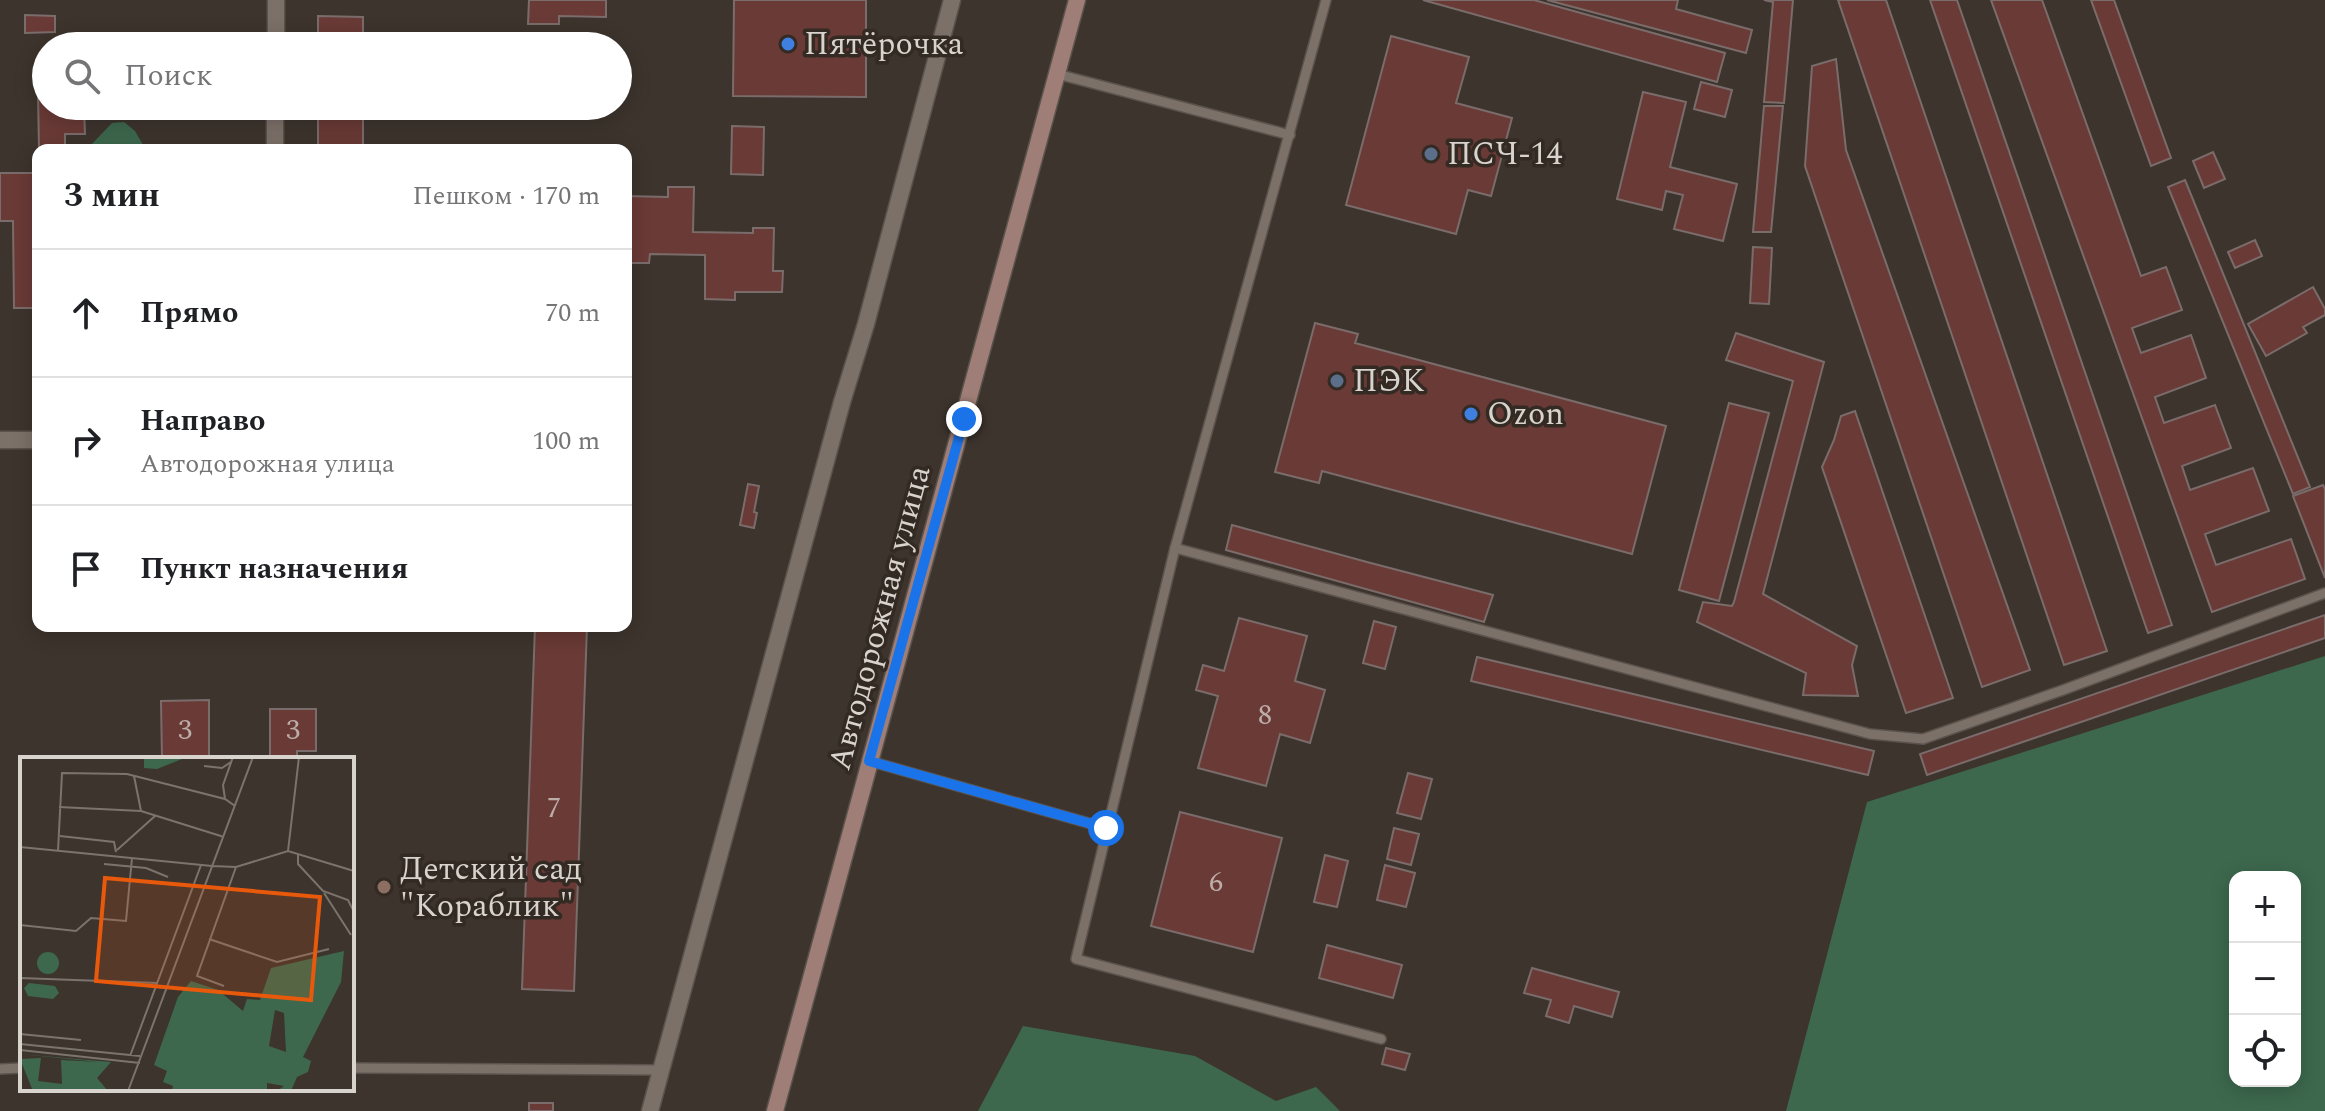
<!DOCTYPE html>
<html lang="ru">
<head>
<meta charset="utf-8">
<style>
  :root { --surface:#fff; --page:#f2f2f2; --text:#202124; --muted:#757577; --line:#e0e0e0 }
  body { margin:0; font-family:Spectral,serif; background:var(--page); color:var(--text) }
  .controls { position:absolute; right:24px; bottom:24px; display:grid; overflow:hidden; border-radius:16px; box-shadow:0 4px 20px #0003 }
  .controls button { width:72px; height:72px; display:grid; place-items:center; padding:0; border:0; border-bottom:2px solid var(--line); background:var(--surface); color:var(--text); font:40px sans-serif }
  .stop { position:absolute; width:24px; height:24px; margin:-18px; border:6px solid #1a73e8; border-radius:50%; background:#fff }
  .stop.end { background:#1a73e8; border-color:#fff; box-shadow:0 2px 8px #0008 }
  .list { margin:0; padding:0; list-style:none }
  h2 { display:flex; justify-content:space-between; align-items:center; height:104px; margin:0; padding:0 32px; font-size:34px }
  h2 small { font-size:26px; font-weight:400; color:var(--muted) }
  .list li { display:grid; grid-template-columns:52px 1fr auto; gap:24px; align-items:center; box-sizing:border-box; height:128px; padding:0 32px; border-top:2px solid var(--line) }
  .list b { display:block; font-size:30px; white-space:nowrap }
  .list p { margin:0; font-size:26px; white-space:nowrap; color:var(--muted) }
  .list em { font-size:26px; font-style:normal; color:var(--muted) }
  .icon { flex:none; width:44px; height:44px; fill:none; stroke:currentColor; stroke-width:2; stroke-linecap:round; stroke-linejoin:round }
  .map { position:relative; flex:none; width:2325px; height:1111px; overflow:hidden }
  .search { position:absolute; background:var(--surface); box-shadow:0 4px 20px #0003; left:32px; top:32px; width:600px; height:88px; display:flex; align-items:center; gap:20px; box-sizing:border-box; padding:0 28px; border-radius:44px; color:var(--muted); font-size:30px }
  .panel { position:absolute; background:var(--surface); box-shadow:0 4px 20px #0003; left:32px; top:144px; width:600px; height:488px; border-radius:16px }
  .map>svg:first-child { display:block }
</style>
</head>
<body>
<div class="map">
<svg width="2325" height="1111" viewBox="0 0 2325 1111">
  <rect width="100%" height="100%" fill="#3d342d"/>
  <!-- green -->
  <g fill="#3d684e" fill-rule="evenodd">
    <polygon points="124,122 135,131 146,150 81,150 91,145 112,123"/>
    <path d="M 2325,656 L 2325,1111 L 1786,1111 L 1867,802 ZM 2235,877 L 2295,877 L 2295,1081 L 2235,1081 Z"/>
    <polygon points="1023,1026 1195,1056 1276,1101 1316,1087 1340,1111 978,1111"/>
  </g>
  <!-- building -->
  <g fill="#6a3a36" stroke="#7a6c6b" stroke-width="2">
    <polygon points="529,0 606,0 606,17 559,16 559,24 528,24"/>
    <polygon points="734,0 866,0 866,97 733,96"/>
    <polygon points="1423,0 1534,0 1725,53 1717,82"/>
    <polygon points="1547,0 1678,0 1676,9 1752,30 1746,53"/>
    <polygon points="1764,0 1793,0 1784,103 1764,102 1773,2"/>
    <polygon points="1838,0 1886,0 2107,651 2064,665"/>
    <polygon points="1930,0 1957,0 2172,625 2148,633"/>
    <polygon points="1991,0 2042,0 2141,276 2166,267 2182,310 2132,328 2141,353 2191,335 2206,378 2155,397 2164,423 2215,405 2231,448 2182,466 2190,490 2253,468 2269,511 2205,534 2216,565 2291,539 2305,579 2212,612"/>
    <polygon points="2091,0 2114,0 2171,158 2151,166"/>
    <polygon points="25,15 55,16 55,32 25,33"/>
    <polygon points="318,16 363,17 363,46 318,46"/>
    <polygon points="1391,36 1469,57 1456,103 1512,118 1491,196 1468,190 1456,234 1346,205"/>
    <polygon points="1836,59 1846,150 2030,670 1982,687 1805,166 1812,66"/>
    <polygon points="1701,82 1732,90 1725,117 1694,109"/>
    <polygon points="38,92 46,92 46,106 84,106 85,134 65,134 65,150 39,150"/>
    <polygon points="1643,92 1686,102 1670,167 1737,184 1723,241 1674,229 1683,195 1666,191 1662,210 1617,199"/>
    <rect x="318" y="106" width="45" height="44"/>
    <polygon points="1764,106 1783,106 1771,232 1753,232"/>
    <polygon points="732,126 764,127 763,175 731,174"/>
    <polygon points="2213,152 2225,179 2204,188 2193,161"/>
    <polygon points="0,173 38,173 38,308 14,308 13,221 0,221"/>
    <polygon points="2185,180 2310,487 2293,494 2168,187"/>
    <polygon points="668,187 694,187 693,232 753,233 753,228 774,228 773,271 783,271 782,292 735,292 735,300 705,299 705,255 650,254 649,263 627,263 626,196 668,197"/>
    <polygon points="2255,240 2262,256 2235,268 2228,252"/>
    <polygon points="1753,247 1772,248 1769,304 1750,303"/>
    <polygon points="2313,287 2325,309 2325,315 2303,327 2307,333 2266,356 2248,324"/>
    <polygon points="1315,323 1358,334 1355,343 1666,426 1632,554 1322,471 1319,483 1275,472"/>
    <polygon points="1736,333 1824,362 1763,594 1857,646 1852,665 1858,696 1803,695 1806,673 1697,622 1703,602 1732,606 1734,602 1793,381 1726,360"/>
    <polygon points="1729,403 1769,413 1719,601 1679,590"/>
    <polygon points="1855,411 1953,698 1906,713 1822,467 1834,440 1841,416"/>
    <polygon points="748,484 759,486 754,512 757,513 754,528 740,525"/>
    <polygon points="2323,485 2325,489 2325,578 2293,496"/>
    <polygon points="1232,525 1367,562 1493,595 1484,622 1226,550"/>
    <polygon points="2325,615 2325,638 1927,775 1920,754"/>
    <polygon points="1239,618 1307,636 1295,681 1325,690 1310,743 1280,734 1266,786 1198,768 1218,696 1196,690 1203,665 1224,671"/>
    <polygon points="1374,621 1396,627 1385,669 1363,663"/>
    <polygon points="535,626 587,626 574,991 522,989"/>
    <polygon points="1477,657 1874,751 1868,775 1471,681"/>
    <polygon points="209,700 209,759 162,759 161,701"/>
    <polygon points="270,709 316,709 316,751 297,751 297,759 270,759"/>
    <polygon points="1408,773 1432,779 1421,819 1397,813"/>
    <polygon points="1180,812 1282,838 1253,952 1151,926"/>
    <polygon points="1394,828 1419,834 1411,865 1387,859"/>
    <polygon points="1325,855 1348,861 1337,907 1314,902"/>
    <polygon points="1385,865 1415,873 1406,907 1377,900"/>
    <polygon points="1327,945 1402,965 1393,998 1319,978"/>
    <polygon points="1532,968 1619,992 1612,1017 1574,1006 1569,1023 1546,1016 1551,1000 1524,993"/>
    <polygon points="1386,1048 1410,1054 1405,1070 1382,1064"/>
    <rect x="529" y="1103" width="24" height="8"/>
  </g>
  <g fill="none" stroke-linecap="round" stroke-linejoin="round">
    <!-- service casing -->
    <g stroke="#5a524c" stroke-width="12">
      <g id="service">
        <polyline points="1326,0 1175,548 1076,959 1381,1039"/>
        <polyline points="1057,74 1290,135"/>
        <polyline points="1175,548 1870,734 1923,739 2063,690 2325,593"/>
        <polyline points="869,761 1106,828"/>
        <polyline points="352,1068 663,1070"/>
        <polyline points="0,1069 22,1068"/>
      </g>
    </g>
    <!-- minor casing -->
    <g stroke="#5a524c" stroke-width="19">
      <g id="minor">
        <polyline points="276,46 276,0"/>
        <polyline points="275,150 275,106"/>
        <polyline points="0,440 38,440"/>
        <polyline points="650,1111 842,402 866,324 952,0"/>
      </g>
    </g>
    <!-- secondary casing -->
    <g stroke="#5a524c" stroke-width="19">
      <polyline id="secondary" points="775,1111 1077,0"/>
    </g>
    <!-- service -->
    <use href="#service" stroke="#7c7169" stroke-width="9"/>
    <!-- minor -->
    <use href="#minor" stroke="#7c7169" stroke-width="16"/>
    <!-- secondary -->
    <use href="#secondary" stroke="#9f7e77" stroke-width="16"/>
  </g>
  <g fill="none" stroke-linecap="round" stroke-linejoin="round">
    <!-- route -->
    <polyline stroke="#1a73e8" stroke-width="10" points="964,419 869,761 1106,828"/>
  </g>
  <!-- markers -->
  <g fill="#3f7fe0" stroke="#332a23" stroke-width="3">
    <circle cx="788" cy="44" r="8"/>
    <circle cx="1471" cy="414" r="8"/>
  </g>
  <g fill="#5c6f8a" stroke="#332a23" stroke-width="3">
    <circle cx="1431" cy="154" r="8"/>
    <circle cx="1337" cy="381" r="8"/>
  </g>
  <circle fill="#8d6e63" stroke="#332a23" stroke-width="3" cx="384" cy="887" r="8"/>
  <g text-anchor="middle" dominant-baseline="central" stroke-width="7" stroke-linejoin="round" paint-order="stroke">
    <!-- number labels -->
    <g font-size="28" fill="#bdada8">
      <text x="1265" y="715">8</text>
      <text x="185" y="730">3</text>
      <text x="293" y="730">3</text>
      <text x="554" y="808">7</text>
      <text x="1216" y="882">6</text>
    </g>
    <!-- poi labels -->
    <g font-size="32" fill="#d9d3ce" stroke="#332a23" text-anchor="start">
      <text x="804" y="44">Пятёрочка</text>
      <text x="1447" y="154">ПСЧ-14</text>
      <text x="1353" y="381">ПЭК</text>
      <text x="1487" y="414">Ozon</text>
      <text x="400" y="869">Детский сад<tspan x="400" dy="37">"Кораблик"</tspan></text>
    </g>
    <!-- street labels -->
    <g font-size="32" fill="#d9d3ce" stroke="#332a23">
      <text transform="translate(880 618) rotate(-75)">Автодорожная улица</text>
    </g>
  </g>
  <!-- overview -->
  <g transform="translate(20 757)">
    <rect width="334" height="334" fill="#3d342d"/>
    <path d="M 124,0 L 167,0 L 137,12 L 124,11 ZM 324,194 L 321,225 L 283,300 L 291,304 L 288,315 L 277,320 L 271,334 L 257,334 L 264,329 L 247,326 L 247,334 L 152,334 L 153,329 L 143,325 L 147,314 L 134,308 L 158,240 L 171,224 L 198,233 L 223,254 L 227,242 L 240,243 L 251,211 ZM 255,253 L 264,256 L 266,295 L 249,289 ZM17 206a11 11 0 1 1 22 0a11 11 0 1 1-22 0ZM 9,226 L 35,229 L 39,236 L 33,242 L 8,239 L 4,231 ZM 0,297 L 91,305 L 77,321 L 88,334 L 13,334 L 0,302 L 21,301 L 18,324 L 42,327 L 41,303 L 79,305 Z" fill="#3d684e" fill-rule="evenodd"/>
    <path fill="none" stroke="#7b746d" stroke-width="2" d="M 184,9 L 202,11 L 211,5M 114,19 L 121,54M 205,42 L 203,28 L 213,0M 39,50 L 121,54 L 204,80M 40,79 L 94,85 L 96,95M 0,90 L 192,109M 97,93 L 135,59M 38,94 L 42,16 L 107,17 L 205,42 L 215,49M 268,94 L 279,0M 278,97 L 278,107 L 303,134 L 328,143 L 334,155M 84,107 L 126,111 L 148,120M 192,109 L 216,110 L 268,94 L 334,114M 304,136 L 331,178M 0,168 L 56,174 L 71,161 L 106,164 L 112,101M 189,182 L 257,205 L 309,192M 0,221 L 137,226M 204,229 L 177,219 L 216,110M 0,277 L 61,283M 0,287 L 120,299M 0,293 L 120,306M 110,299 L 181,108M 108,334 L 233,0"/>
    <path fill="#e8590c" fill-opacity="0.15" stroke="#e8590c" stroke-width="4" d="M 85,121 L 300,140 L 291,243 L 76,224 Z"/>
    <rect width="334" height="334" fill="none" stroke="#d9d3ce" stroke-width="4"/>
  </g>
</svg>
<div class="controls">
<button>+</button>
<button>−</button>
<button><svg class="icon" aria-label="locate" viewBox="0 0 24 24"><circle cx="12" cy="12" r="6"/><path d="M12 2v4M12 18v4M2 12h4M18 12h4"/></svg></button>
</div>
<div class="stop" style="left:1106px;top:828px"></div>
<div class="stop end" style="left:964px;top:419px"></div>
<div class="search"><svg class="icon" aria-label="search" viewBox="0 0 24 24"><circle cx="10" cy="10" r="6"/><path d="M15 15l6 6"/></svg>Поиск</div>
<section class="panel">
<h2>3 мин<small>Пешком · 170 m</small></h2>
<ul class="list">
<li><svg class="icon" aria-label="ahead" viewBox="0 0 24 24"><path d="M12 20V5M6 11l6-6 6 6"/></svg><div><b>Прямо</b></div><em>70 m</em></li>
<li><svg class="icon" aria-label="right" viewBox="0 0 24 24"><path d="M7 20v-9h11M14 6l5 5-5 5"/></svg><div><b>Направо</b><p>Автодорожная улица</p></div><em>100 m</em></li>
<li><svg class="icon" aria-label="arrive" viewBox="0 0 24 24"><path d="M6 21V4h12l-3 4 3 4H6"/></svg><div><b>Пункт назначения</b></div></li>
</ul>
</section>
</div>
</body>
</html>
